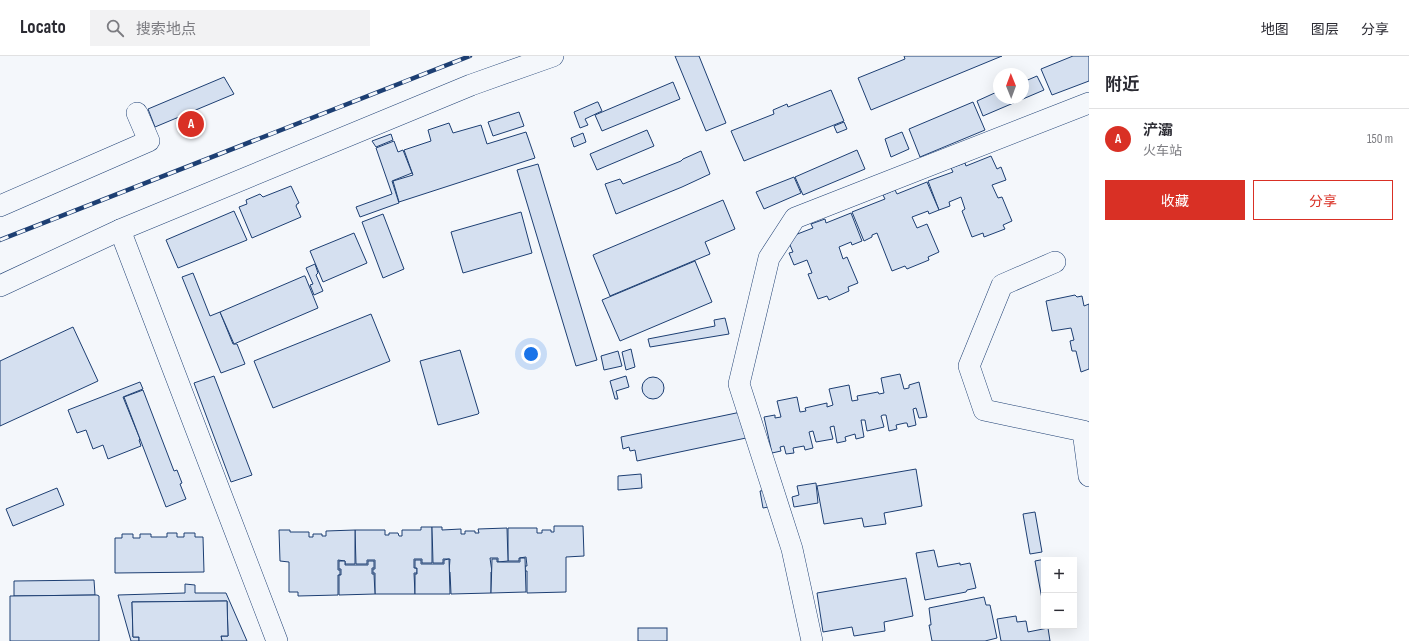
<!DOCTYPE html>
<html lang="zh">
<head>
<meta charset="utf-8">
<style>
  :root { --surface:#fff; --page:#f2f2f3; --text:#2b2b33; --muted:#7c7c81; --line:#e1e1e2; --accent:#d93025 }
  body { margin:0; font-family:"Sofia Sans Condensed","Noto Sans SC",sans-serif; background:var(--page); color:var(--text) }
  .controls { position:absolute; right:12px; bottom:12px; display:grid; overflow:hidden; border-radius:0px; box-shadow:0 4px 16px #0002 }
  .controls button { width:36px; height:36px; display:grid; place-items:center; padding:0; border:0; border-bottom:1px solid var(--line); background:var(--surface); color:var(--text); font:20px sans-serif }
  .compass { position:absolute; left:993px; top:12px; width:36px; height:36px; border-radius:50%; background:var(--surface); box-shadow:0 4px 16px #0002; rotate:359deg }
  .you { position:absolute; left:531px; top:298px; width:14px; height:14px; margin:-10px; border:3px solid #fff; border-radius:50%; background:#1a73e8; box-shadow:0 0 0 6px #1a73e833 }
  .badge { display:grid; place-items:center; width:26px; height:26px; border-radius:50%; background:var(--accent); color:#fff; font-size:13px; font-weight:700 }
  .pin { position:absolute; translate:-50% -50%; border:2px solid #fff; box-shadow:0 1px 4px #0006 }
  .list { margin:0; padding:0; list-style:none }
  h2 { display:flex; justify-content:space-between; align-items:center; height:52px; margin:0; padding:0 16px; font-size:17px }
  h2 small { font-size:13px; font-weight:400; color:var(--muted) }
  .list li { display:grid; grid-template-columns:26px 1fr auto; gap:12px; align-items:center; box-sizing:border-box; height:60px; padding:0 16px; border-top:1px solid var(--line) }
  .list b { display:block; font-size:15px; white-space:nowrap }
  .list p { margin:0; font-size:13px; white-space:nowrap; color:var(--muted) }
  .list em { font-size:13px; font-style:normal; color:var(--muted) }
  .actions { display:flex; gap:8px; padding:12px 16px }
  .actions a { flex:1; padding:9px 0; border:1px solid var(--accent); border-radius:0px; text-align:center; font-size:14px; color:var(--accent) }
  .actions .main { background:var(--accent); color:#fff }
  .icon { flex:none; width:22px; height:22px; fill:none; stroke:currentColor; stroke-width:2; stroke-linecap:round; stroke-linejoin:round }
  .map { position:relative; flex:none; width:1089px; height:585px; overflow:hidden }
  header { display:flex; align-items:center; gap:24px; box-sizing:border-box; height:56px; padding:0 20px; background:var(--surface); border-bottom:1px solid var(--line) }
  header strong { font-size:19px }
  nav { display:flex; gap:22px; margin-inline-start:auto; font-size:14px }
  .search { width:280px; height:36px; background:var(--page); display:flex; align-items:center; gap:10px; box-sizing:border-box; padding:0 14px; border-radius:0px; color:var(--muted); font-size:15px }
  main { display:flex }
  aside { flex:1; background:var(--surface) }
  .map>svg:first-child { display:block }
</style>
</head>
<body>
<header>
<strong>Locato</strong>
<div class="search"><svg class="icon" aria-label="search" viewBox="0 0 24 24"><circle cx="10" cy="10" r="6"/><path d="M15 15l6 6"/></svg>搜索地点</div>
<nav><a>地图</a><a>图层</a><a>分享</a></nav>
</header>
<main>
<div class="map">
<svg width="1089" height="585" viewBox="0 0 1089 585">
  <rect width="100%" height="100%" fill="#f4f7fb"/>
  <!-- building -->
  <g fill="#d5e0f0" stroke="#1d3f73">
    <polygon points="675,0 699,0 726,67 706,75"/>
    <polygon points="904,0 1002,0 871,54 858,22 905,3"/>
    <polygon points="1073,0 1089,0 1089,25 1052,39 1041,13"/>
    <polygon points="1037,20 1044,34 983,60 977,45 999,35 999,42 1023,42 1023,26"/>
    <polygon points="224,21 234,38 155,71 148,53"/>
    <polygon points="673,26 680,43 602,75 595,59"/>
    <polygon points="831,34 844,65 744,105 731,75 774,58 773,54 787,48 788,51"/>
    <polygon points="597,46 598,46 602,55 585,63 588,69 580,72 574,56"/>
    <polygon points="973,46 985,74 920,101 909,73"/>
    <polygon points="519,56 524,70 493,80 488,66"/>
    <polygon points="844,66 847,73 837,77 834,70"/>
    <polygon points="449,67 453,77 481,69 487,88 526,76 535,102 399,146 393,125 413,119 404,94 431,85 428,74"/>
    <polygon points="647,74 654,90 597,114 590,98"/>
    <polygon points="902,76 909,93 891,101 885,83"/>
    <polygon points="583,77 586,86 574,91 571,82"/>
    <polygon points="391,78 393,84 376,91 372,85"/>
    <polygon points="394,85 398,96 403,94 412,117 392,125 399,147 360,161 356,151 392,138 376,92"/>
    <polygon points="857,94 865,113 803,139 795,121"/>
    <polygon points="701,95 710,118 682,131 616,158 605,128 620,123 623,128 681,105 683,103"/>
    <polygon points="991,100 997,113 1001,111 1006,124 992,129 998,142 1002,141 1012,165 1003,169 1005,173 984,181 983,177 972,181 962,155 965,153 961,141 949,146 950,150 939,154 928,125 953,116 951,112 965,107 966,110"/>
    <polygon points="538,108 597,304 576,310 517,114"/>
    <polygon points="794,121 801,137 764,153 756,136"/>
    <polygon points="927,126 939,154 929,158 928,155 912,161 917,172 927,168 939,196 928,201 929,204 907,213 905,210 892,215 877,177 872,179 872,181 864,185 852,156 885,143 883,139 895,134 897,138"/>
    <polygon points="291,130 299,147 297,148 296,150 301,161 252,182 239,151 247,148 246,144 260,138 263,141"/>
    <polygon points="723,144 735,173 705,186 710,198 610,240 593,199"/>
    <polygon points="234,155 247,184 178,212 166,184"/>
    <polygon points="521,156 532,197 463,217 451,176"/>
    <polygon points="851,157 862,185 852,189 851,186 839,191 843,203 847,201 858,227 848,231 849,235 829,244 827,240 818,243 808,218 812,217 807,204 794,209 789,197 793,196 787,182 813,172 811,168 825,163 826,167"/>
    <polygon points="383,158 404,213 383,222 362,166"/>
    <polygon points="354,177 367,207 323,226 310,195"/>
    <polygon points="695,205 712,246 620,285 602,244"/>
    <polygon points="315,208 318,217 316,219 323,235 314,239 310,229 313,228 306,212"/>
    <polygon points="193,217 210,260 220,256 233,288 237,288 245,308 221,317 182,221"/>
    <polygon points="304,220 305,220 318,252 234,288 220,256"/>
    <polygon points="1075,239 1077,241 1082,240 1084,250 1089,248 1089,313 1081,316 1076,295 1072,295 1070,285 1074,284 1071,272 1052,275 1046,245"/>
    <polygon points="371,258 390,305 273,352 254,305"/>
    <polygon points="725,262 729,278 650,291 648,283 715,270 714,264"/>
    <polygon points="73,271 98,325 0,370 0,305"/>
    <polygon points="631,293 635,311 626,314 622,296"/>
    <polygon points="460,294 479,357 478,358 438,369 420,305"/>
    <polygon points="618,295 622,310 604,314 601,300"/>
    <polygon points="900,318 904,333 909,332 909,329 919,326 927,361 919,362 916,352 913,353 916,369 908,371 907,367 905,367 896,369 897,373 889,375 886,359 883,359 881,360 884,371 867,375 865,364 861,364 864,381 856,383 855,378 845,381 846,385 837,387 834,370 830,371 833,383 816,386 813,375 809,376 813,392 805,394 804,390 793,392 794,397 786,398 784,390 780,391 781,395 772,397 764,361 775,359 775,362 781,361 777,345 797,341 800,356 806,355 805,352 827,347 827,351 833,349 829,333 849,329 852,345 858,344 857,340 878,336 879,338 884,337 881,322"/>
    <polygon points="214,320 252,419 231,426 194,327"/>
    <polygon points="626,320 629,331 616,335 618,343 615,343 610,325"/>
    <circle cx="653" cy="332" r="11"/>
    <polygon points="140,326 143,333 123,341 140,383 139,384 141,390 108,403 103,389 93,393 86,374 77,377 68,354"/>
    <polygon points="143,334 174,415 177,414 182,427 180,428 186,443 166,451 124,341"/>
    <polygon points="741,356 746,382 637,405 635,394 630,395 629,391 623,393 621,381"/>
    <polygon points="916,413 922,450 884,457 886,468 864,471 862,462 824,468 817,430"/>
    <polygon points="641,418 642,432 618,434 618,420"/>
    <polygon points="816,427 818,447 794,451 792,441 799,439 797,430"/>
    <polygon points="57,432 64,449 13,470 6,453"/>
    <polygon points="771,434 774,450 763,452 760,435"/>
    <polygon points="1035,456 1042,496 1030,498 1023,458"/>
    <polygon points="554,470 583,470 584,500 566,501 566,536 527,537 527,515 525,515 525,510 527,510 526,501 519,502 519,505 508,505 508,472 537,472 537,477 542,477 542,474 551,474 551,476 554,476"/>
    <polygon points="421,471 432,471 432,507 422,507 422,503 414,503 414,512 417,512 417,517 414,517 415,538 375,538 375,517 373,517 373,513 375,513 375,504 367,504 367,508 356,508 355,474 385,474 385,479 389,479 389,477 398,477 399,480 402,480 402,474 421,474"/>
    <polygon points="432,471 442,471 442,474 461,473 461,478 465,478 465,475 475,475 475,477 479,477 478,473 507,472 508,505 498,506 498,502 490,502 492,516 491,516 491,537 451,538 450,516 449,516 450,503 443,503 443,507 433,507"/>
    <polygon points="279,474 290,474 290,476 309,476 309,481 313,481 313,478 322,478 322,480 326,480 326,475 355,474 355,508 345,508 345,505 338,504 338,514 340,514 340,519 338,519 338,539 298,540 298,536 289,536 289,506 280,505"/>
    <polygon points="167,477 177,477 177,481 184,481 184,477 195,477 195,481 203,481 204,516 115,517 115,482 122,482 122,478 133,478 133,482 140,482 140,478 151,478 151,481 167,481"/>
    <polygon points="934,494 938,511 960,507 960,509 970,507 976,532 967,534 966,536 925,544 916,497"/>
    <polygon points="520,502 525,502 526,536 491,537 492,503 497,503 497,506 520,506"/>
    <polygon points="1051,502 1052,504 1044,504 1044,554 1035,505"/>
    <polygon points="449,503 450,538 415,538 415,518 417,518 417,512 415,512 415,504 421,504 421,508 444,508 444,504"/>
    <polygon points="339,505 345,505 345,509 368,509 368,505 374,505 374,512 372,512 372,518 374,518 375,538 339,539 339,519 341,519 341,513 339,513"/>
    <polygon points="906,522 913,560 884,566 885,575 854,580 852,571 823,576 817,537"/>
    <polygon points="94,524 95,539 14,540 14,525"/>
    <polygon points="185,528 195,529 195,537 226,537 247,585 222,585 221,580 228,580 227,545 132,546 133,581 139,581 139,585 131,585 118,539 185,537"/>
    <polygon points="97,539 99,540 99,585 10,585 10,540"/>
    <polygon points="984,541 986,549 990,549 997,582 985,585 932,585 929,569 931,569 931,568 929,552"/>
    <polygon points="227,545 228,580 221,580 222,585 139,585 139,581 133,581 132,546"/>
    <polygon points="1016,560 1017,566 1026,565 1028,576 1048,572 1050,585 1001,585 997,563"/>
    <rect x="638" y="572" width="29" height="13"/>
  </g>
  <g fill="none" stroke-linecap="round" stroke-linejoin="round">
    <!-- minor casing -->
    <g stroke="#1d3f73" stroke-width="22">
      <g id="minor">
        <polyline points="0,150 149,85 137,57"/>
        <polyline points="120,174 277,585"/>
        <polyline points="1055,206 1002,229 969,310 984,354 1083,375 1089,420"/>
        <polyline points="0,230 120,174 471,29 553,0"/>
        <polyline points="812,585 792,493 739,328 769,202 795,162 1089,47"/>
      </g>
    </g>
    <!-- minor -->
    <use href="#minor" stroke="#f4f7fb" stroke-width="21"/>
    <!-- rail casing -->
    <g stroke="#1d3f73" stroke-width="4.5">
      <polyline id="rail" points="0,184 470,0"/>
    </g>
    <!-- rail -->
    <use href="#rail" stroke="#f4f7fb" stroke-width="3" stroke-dasharray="9" stroke-linecap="butt"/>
  </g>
</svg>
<div class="controls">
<button>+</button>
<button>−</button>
</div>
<svg class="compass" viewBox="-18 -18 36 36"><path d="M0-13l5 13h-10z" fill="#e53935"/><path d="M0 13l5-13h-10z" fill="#7c7c81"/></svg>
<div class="you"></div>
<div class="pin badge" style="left:191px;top:68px">A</div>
</div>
<aside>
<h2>附近<small></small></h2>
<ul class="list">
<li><span class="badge">A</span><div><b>浐灞</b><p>火车站</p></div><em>150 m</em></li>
</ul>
<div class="actions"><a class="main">收藏</a><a>分享</a></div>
</aside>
</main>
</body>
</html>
